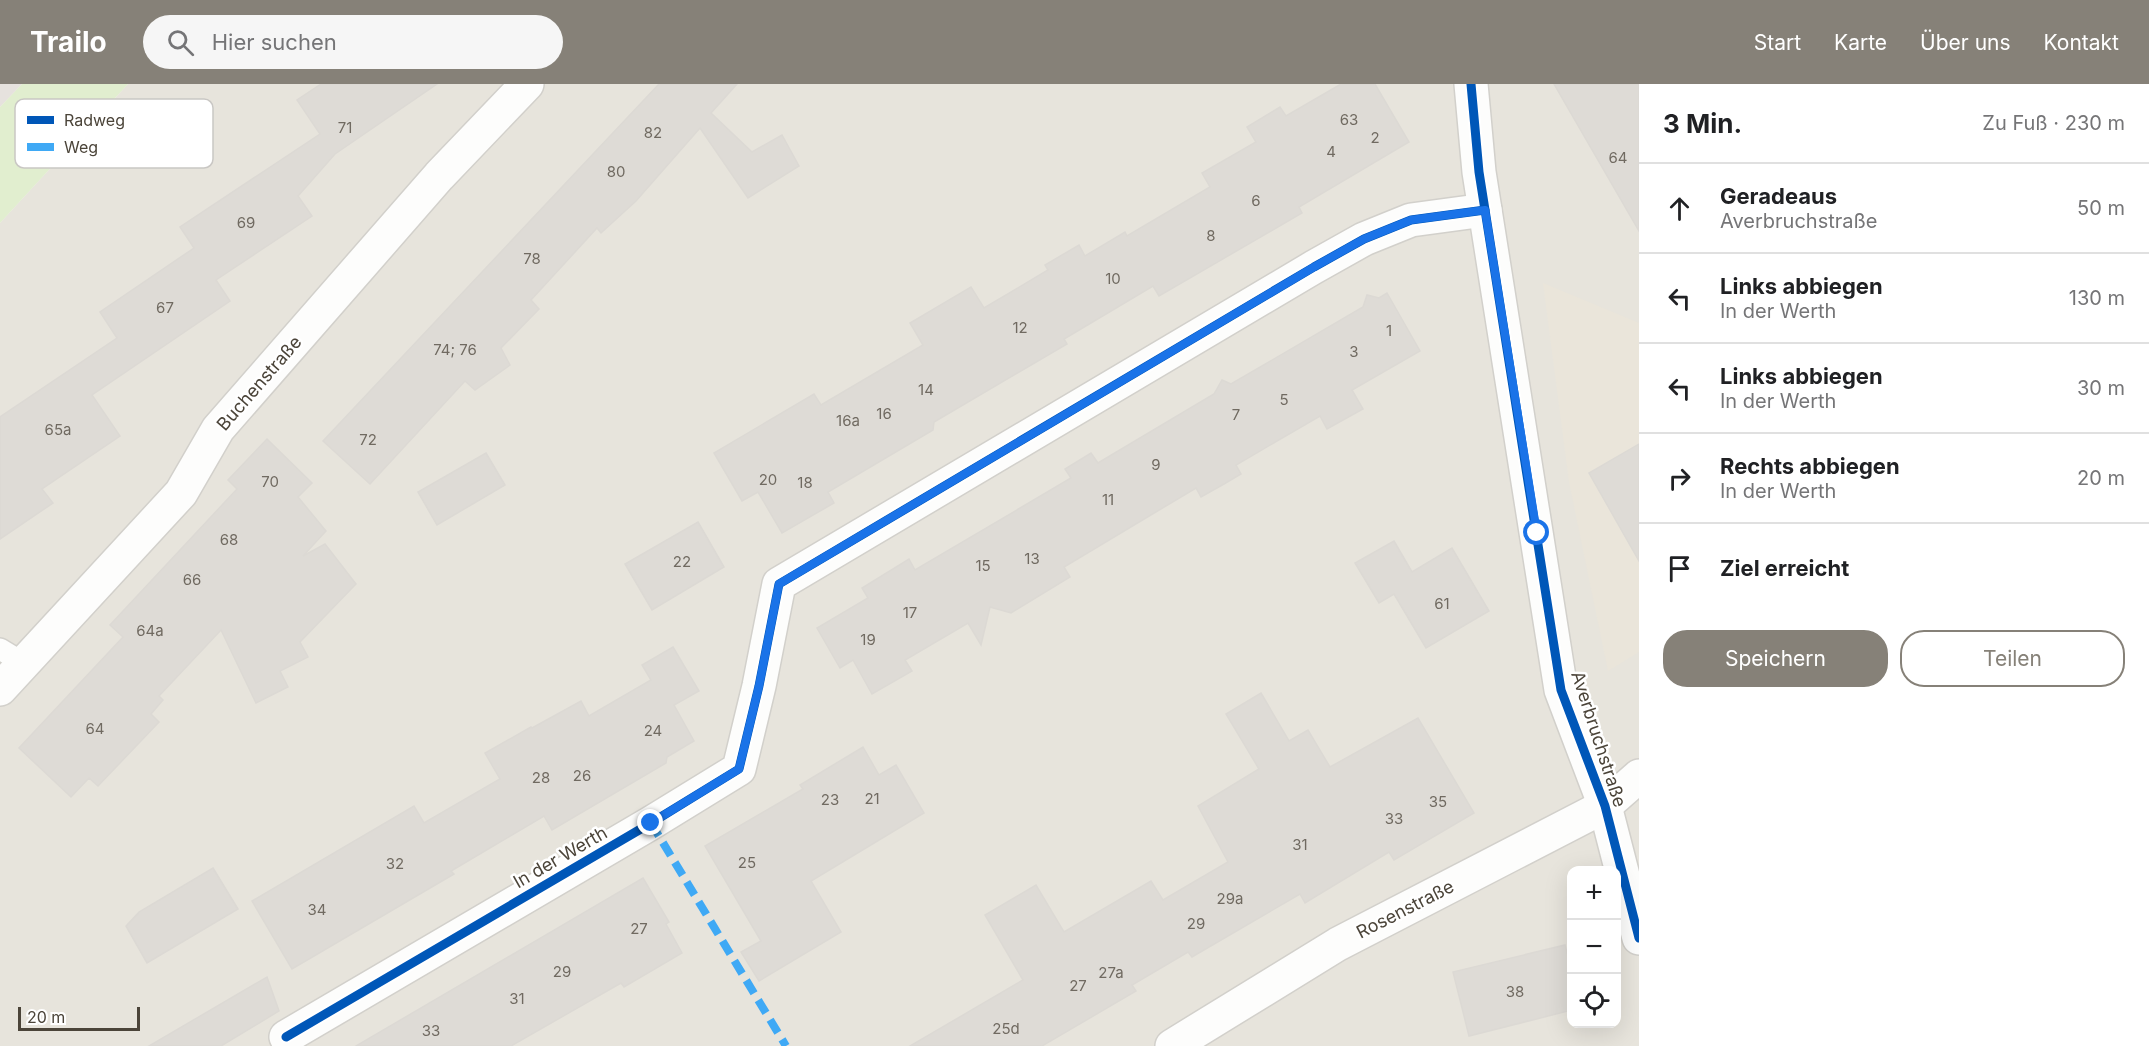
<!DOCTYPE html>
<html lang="de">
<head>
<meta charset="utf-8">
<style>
  :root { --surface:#fff; --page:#f6f6f6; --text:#202124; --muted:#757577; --line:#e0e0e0; --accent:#868178 }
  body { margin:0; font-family:Inter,sans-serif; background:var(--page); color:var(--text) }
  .controls { position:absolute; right:18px; bottom:18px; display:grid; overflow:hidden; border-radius:12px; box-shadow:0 6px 24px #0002 }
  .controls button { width:54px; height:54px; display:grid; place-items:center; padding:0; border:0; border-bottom:2px solid var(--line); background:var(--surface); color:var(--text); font:30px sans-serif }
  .scale { position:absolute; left:18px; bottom:15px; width:122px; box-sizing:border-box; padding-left:6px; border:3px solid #4b4439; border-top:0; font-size:16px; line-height:21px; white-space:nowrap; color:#4b4439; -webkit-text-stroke:4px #fff; paint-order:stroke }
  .stop { position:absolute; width:18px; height:18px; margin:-14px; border:4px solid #1a73e8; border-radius:50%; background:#fff }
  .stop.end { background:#1a73e8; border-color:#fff; box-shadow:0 2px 6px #0008 }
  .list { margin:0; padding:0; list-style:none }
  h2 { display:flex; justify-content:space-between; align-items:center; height:78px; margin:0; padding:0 24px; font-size:26px }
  h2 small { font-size:20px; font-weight:400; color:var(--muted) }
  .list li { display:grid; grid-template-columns:39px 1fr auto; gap:18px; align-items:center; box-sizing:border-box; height:90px; padding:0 24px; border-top:2px solid var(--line) }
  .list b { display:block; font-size:22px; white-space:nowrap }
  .list p { margin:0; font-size:20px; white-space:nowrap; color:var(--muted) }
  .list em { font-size:20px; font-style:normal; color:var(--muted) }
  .actions { display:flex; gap:12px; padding:18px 24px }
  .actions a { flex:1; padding:14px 0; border:2px solid var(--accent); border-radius:24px; text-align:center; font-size:21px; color:var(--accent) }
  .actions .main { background:var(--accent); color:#fff }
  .icon { flex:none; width:33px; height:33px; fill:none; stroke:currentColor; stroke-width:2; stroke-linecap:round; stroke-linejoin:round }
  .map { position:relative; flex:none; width:1639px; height:962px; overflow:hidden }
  header { display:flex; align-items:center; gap:36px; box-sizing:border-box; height:84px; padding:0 30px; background:var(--accent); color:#fff }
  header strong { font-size:28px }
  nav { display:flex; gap:33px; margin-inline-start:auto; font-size:21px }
  .search { width:420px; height:54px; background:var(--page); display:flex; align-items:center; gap:15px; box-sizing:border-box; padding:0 21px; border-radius:33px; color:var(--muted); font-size:22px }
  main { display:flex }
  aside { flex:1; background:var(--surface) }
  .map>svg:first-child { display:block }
</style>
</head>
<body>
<header>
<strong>Trailo</strong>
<div class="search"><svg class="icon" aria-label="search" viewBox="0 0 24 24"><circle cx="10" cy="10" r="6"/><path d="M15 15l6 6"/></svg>Hier suchen</div>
<nav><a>Start</a><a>Karte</a><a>Über uns</a><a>Kontakt</a></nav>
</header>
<main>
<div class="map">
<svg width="1639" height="962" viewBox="0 0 1639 962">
  <rect width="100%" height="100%" fill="#f4f2ee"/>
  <!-- residential -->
  <path fill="#e7e4dc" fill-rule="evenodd" d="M 128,0 L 1639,0 L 1639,962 L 0,962 L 0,139 ZM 1572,786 L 1616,786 L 1616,940 L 1572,940 Z"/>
  <!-- industrial -->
  <polygon fill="#e6e2de" points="0,0 22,0 0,23"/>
  <!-- education -->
  <polygon fill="#eae5da" points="1543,199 1639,239 1639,568 1608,587 1569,398"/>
  <!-- green -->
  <polygon fill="#e1eecf" points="22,0 128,0 0,139 0,23"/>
  <!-- building -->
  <g fill="#dedbd6" stroke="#dcd9d4" stroke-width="1.5">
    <polygon points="321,0 437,0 335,70 298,112 312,132 216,196 230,217 92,311 120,352 42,405 53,419 0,455 0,333 117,254 100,228 194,164 180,143 320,50 297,16"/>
    <polygon points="659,0 737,0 711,29 752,68 782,51 799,82 748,114 700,44 636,117 601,149 597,144 531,216 539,225 501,264 510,281 475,306 465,297 370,400 323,357"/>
    <polygon points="1341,0 1375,0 1409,58 1299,123 1302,129 1159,212 1153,202 1064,255 1067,260 934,338 933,346 828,408 834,419 782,449 758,408 742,417 714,369 814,310 821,321 923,261 910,239 971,203 984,224 1048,186 1045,181 1079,161 1085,172 1125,148 1127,152 1210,103 1202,89 1256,58 1247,43 1280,23 1286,32"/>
    <polygon points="1554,0 1639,0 1639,147"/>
    <polygon points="1387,209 1420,267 1352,306 1363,325 1327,345 1320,332 1236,381 1241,390 1224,400 1201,413 1196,404 1064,483 1070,493 1011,529 990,523 981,561 968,539 905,576 912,587 872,610 853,576 840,584 817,544 868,514 862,504 909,475 915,486 1071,394 1065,385 1091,369 1098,379 1214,310 1222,296 1231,300 1363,223 1367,211 1379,214"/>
    <polygon points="267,355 312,399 298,413 326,447 303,472 325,460 356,500 300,558 308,573 280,587 288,603 256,619 221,546 159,612 163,616 151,630 159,638 98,702 89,694 71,713 19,664 123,553 110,541 237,405 228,396"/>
    <polygon points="1639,360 1639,477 1589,389"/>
    <polygon points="486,369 505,401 437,441 418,408"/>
    <polygon points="698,438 724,483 652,526 625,480"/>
    <polygon points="1394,457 1412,488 1452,464 1489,527 1426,564 1394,510 1379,519 1355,479"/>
    <polygon points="673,563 699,607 674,621 694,657 667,673 666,679 552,746 544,732 451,787 454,790 292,885 252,817 414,722 424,739 500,695 485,669 531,643 532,644 581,617 589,632 651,596 642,581"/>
    <polygon points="1261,609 1289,657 1308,646 1330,683 1418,634 1474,729 1394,776 1389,768 1305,819 1300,810 1192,873 1188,868 1132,901 1136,907 1042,962 910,962 1023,896 985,831 1036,801 1064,848 1151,797 1163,816 1228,778 1198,722 1259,685 1226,630"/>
    <polygon points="863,663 879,691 896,681 924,729 811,797 841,848 759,897 741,868 761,857 705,762 803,705 800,701"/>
    <polygon points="213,784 238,825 147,879 126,842 139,828"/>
    <polygon points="643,794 669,838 666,840 682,869 624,903 621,899 511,962 356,962"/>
    <polygon points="1565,861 1572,888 1572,926 1469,952 1453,888"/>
    <polygon points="267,893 279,927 221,962 149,962"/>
  </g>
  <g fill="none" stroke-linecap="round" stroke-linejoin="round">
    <!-- service casing -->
    <g stroke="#d2d0cb" stroke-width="24">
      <polyline id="service" points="0,565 23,579"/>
    </g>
    <!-- minor casing -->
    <g stroke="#d2d0cb" stroke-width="36">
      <g id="minor">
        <polyline points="1471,0 1479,88 1561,606 1605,722 1639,854"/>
        <polyline points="0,605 181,409 218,345 439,92 527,0"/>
        <polyline points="286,953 651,739 739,685 759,602 779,500 1314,183 1364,155 1411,136 1485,126"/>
        <polyline points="1172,962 1338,860 1605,722 1639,692"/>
      </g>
    </g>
    <!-- service -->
    <use href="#service" stroke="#fdfdfc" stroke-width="21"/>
    <!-- minor -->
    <use href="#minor" stroke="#fdfdfc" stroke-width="33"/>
    <!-- quiet -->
    <polyline stroke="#3fa9f5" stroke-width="8" stroke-dasharray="15 8" stroke-linecap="butt" points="651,739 786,962"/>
    <!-- cycleway casing -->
    <g stroke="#fff" stroke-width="13">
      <g id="cycleway">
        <polyline points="1471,0 1479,88 1561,606 1605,722 1639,854"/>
        <polyline points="286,953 651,739 739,685 759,602 779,500 1314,183 1364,155 1411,136 1485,126"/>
      </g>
    </g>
    <!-- cycleway -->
    <use href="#cycleway" stroke="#0057b8" stroke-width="9"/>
  </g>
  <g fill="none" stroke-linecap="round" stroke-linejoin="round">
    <!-- route -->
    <polyline stroke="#1a73e8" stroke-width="8" points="651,739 739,685 759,602 779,500 1314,183 1364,155 1411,136 1485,126 1537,449"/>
  </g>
  <g text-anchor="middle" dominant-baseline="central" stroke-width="5" stroke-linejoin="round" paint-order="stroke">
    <!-- number labels -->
    <g font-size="15" fill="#706a61">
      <text x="1349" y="35">63</text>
      <text x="345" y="43">71</text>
      <text x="653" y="48">82</text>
      <text x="1375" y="53">2</text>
      <text x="1331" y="67">4</text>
      <text x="1618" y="73">64</text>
      <text x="616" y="87">80</text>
      <text x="1256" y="116">6</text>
      <text x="246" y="138">69</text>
      <text x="1211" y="151">8</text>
      <text x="532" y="174">78</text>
      <text x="1113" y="194">10</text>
      <text x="165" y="223">67</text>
      <text x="1020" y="243">12</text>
      <text x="1389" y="246">1</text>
      <text x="455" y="265">74; 76</text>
      <text x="1354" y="267">3</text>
      <text x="926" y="305">14</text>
      <text x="1284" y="315">5</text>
      <text x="884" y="329">16</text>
      <text x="1236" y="330">7</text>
      <text x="848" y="336">16a</text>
      <text x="58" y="345">65a</text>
      <text x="368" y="355">72</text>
      <text x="1156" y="380">9</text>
      <text x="768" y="395">20</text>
      <text x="270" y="397">70</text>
      <text x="805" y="398">18</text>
      <text x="1108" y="415">11</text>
      <text x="229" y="455">68</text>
      <text x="1032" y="474">13</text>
      <text x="682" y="477">22</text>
      <text x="983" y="481">15</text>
      <text x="192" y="495">66</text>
      <text x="1442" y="519">61</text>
      <text x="910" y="528">17</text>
      <text x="150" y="546">64a</text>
      <text x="868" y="555">19</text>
      <text x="95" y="644">64</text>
      <text x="653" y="646">24</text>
      <text x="582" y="691">26</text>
      <text x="541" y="693">28</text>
      <text x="872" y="714">21</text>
      <text x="830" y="715">23</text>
      <text x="1438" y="717">35</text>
      <text x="1394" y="734">33</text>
      <text x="1300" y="760">31</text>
      <text x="747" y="778">25</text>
      <text x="395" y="779">32</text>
      <text x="1230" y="814">29a</text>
      <text x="317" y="825">34</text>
      <text x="1196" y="839">29</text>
      <text x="639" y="844">27</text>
      <text x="562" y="887">29</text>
      <text x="1111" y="888">27a</text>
      <text x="1078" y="901">27</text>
      <text x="1515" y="907">38</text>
      <text x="517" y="914">31</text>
      <text x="1006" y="944">25d</text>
      <text x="431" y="946">33</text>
    </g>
    <!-- street labels -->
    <g font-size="18" fill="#4b4439" stroke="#fff">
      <text transform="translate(259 299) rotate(-49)">Buchenstraße</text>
      <text transform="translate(1599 655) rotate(72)">Averbruchstraße</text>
      <text transform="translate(560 773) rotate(-30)">In der Werth</text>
      <text transform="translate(1405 825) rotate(-27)">Rosenstraße</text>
    </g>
  </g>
  <!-- legend -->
  <rect x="15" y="15" width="198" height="69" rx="9" fill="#fff" stroke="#c9c7c4" stroke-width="1.5"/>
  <rect x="27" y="32" width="27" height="8" fill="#0057b8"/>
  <rect x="27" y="59" width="27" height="8" fill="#3fa9f5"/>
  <g font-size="16" fill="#4b4439">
    <text x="64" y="42">Radweg</text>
    <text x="64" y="69">Weg</text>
  </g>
</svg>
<div class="controls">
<button>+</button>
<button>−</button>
<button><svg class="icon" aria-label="locate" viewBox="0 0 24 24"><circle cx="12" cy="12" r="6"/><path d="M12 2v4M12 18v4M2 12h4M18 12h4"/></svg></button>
</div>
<div class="scale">20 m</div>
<div class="stop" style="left:1537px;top:449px"></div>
<div class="stop end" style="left:651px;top:739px"></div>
</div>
<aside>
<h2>3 Min.<small>Zu Fuß · 230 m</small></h2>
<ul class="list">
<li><svg class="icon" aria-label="ahead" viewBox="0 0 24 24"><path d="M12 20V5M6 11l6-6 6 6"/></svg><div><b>Geradeaus</b><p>Averbruchstraße</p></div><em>50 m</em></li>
<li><svg class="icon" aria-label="left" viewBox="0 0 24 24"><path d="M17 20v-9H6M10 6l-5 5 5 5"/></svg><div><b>Links abbiegen</b><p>In der Werth</p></div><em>130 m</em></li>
<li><svg class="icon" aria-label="left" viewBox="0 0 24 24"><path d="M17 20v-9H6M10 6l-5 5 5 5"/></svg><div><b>Links abbiegen</b><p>In der Werth</p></div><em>30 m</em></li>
<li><svg class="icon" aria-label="right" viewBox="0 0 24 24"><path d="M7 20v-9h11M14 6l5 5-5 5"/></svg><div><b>Rechts abbiegen</b><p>In der Werth</p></div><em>20 m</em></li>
<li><svg class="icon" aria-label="arrive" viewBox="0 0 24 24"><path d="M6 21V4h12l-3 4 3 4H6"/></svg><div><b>Ziel erreicht</b></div></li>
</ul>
<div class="actions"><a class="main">Speichern</a><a>Teilen</a></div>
</aside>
</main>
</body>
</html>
